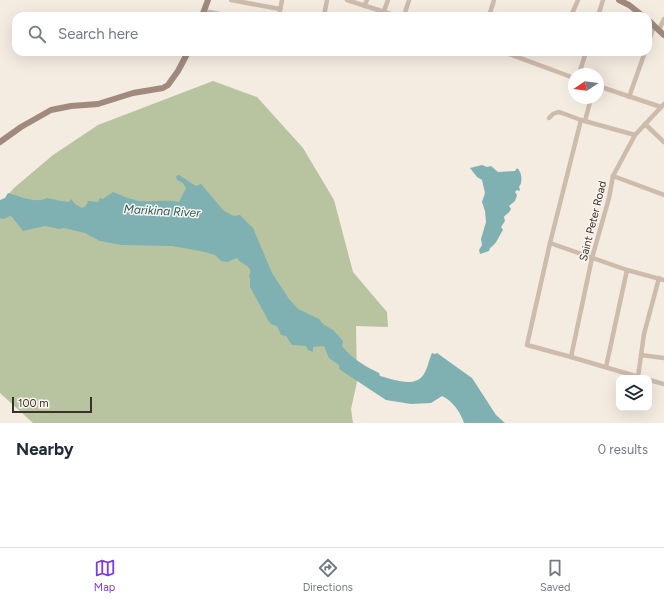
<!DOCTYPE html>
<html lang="en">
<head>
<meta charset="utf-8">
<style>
  :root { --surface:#fff; --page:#f6f6f7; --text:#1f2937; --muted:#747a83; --line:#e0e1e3; --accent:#7c3aed }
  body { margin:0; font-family:Figtree,sans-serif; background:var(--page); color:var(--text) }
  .controls { position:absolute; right:12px; bottom:12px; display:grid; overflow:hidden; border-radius:8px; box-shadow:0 4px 16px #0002 }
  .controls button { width:36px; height:36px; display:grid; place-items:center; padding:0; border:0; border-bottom:1px solid var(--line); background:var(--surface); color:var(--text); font:20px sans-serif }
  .compass { position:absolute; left:568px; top:68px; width:36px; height:36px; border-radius:50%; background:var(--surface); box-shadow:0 4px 16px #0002; rotate:257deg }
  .scale { position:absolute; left:12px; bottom:10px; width:80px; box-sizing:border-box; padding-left:4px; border:2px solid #3b302b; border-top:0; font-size:11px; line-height:14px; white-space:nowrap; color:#3b302b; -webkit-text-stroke:3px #fbf5ee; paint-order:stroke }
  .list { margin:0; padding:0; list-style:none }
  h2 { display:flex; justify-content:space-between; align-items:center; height:52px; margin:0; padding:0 16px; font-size:17px }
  h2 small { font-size:13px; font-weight:400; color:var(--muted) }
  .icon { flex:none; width:22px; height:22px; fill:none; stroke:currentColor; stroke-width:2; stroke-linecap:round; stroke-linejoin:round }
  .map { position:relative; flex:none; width:664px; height:423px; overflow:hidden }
  .search { position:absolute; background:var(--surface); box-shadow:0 4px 16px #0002; left:12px; right:12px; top:12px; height:44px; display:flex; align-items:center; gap:10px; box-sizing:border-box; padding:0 14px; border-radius:12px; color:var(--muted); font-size:15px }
  .sheet { height:124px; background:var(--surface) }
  nav { display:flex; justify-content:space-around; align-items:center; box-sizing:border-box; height:56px; border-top:1px solid var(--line); background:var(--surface); font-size:11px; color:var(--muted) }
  nav a { display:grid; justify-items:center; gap:2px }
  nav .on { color:var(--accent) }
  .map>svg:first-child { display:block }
</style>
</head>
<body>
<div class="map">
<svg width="664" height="423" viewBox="0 0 664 423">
  <rect width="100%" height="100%" fill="#f4ebe1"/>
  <!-- green -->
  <polygon fill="#b8c4a0" points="213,81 257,97 303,148 334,200 353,272 387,312 388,327 356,326 357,382 351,409 353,423 33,423 0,393 0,204 14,188 53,155 98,125"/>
  <!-- water -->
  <g fill="#7fb0b2">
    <path d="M 482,165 L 487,167 L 491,166 L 498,172 L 515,171 L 517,168 C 522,172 523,182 519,187 L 520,190 L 519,191 L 517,190 L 515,192 L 517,195 L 515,201 L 509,206 L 511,209 C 508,215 506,214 504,217 L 505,221 L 501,227 L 503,230 C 499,236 496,245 490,248 L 489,251 L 480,254 L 479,250 L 482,245 L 481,239 L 486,222 L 485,211 L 482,202 L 485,193 L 482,180 L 477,177 L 470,168 Z"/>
    <path d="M 179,175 L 196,186 L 201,184 L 224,211 L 234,216 L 240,215 L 253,228 L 272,273 L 289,299 L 298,309 L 319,319 L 323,324 L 333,330 L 343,341 L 342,346 C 351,358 366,367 379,373 L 380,376 C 393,379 415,389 424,374 C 428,368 429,359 432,353 L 435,354 L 437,353 L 472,378 L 496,415 L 505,423 L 464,423 C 461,413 452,400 442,396 L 431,403 L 411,404 L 386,400 L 339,369 L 339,365 L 329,358 L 324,346 L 313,347 L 313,352 L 308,350 L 306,346 L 292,345 L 286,336 L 281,335 L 277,326 L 271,324 L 268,320 L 250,287 L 250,278 L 249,276 C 255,266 241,265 237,258 L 227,262 L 221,261 L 215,255 L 201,251 L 172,246 L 121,245 L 100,241 L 85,233 L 64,228 L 59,229 L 45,226 L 23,231 L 12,217 L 10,216 L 4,219 L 0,218 L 0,200 L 5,198 L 8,193 C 20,196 35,204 47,198 L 61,201 L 69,202 L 71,199 L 75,204 L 82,208 L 86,206 L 88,201 L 98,202 L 100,198 L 103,199 L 113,192 C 121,195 131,200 140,201 C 152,202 167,199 179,202 L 186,188 L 183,183 L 177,180 L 176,176 Z"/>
  </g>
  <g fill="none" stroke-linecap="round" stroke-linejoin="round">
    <!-- street -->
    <g stroke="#cdbbac" stroke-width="4.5">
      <polyline points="231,0 280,9"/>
      <polyline points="347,0 397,16"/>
      <polyline points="364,6 367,0"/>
      <polyline points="204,11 230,16"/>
      <polyline points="384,11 388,0"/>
      <polyline points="279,16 282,0"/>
      <polyline points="324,16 327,0"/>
      <polyline points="404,16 409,0"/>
      <polyline points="489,16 494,0"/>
      <polyline points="571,16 578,0"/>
      <polyline points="598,16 603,0"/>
      <polyline points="659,30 664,19"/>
      <polyline points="648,44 654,26"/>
      <polyline points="504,52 574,78"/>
      <polyline points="579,74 586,52"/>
      <polyline points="598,86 661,107"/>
      <polyline points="629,97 645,52"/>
      <polyline points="549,118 553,114 558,112 562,113 581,120 635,135"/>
      <polyline points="581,120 550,243 527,345 571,357 642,378"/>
      <polyline points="585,121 591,98"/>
      <polyline points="645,124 664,142"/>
      <polyline points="613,176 664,195"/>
      <polyline points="550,243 627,270 664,280"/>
      <polyline points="641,355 664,358"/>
      <polyline points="571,357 592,258 609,198 613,176 635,135 664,104"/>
      <polyline points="606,367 627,270"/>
      <polyline points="638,377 644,334 659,278"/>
      <polyline points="649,380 664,384"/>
    </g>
    <!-- secondary -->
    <g stroke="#a18a7d" stroke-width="6">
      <polyline points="619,0 629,5 643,16"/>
      <polyline points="202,16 208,0"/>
      <polyline points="648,20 664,35"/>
      <polyline points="0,142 21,127 51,110 71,106 98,104 133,93 163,88 168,85 178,71 188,52"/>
    </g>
  </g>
  <g text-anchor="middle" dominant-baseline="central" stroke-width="3" stroke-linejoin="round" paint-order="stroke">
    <!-- street labels -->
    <g font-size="11" fill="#3b302b" stroke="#fbf5ee">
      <text transform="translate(593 221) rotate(-76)">Saint Peter Road</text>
    </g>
    <!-- water labels -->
    <g font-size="12" font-style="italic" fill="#1f5a5e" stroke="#fbf5ee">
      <text transform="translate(162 211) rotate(3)">Marikina River</text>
    </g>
  </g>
</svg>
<div class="controls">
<button><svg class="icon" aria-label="layers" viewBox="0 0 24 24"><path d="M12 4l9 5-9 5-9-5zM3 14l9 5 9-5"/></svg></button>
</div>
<svg class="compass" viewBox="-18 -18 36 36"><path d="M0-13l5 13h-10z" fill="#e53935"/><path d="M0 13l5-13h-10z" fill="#747a83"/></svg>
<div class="scale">100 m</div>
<div class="search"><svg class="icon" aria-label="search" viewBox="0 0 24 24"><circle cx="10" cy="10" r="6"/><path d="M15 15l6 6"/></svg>Search here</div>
</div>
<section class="sheet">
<h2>Nearby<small>0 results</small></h2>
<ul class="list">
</ul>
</section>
<nav>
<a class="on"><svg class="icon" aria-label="map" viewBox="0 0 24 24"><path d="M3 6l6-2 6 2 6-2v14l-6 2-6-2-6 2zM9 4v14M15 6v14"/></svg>Map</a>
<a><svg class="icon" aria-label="directions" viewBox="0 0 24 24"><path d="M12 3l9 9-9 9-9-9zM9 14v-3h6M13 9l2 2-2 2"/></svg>Directions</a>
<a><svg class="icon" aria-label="saved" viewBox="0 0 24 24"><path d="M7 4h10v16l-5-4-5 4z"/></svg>Saved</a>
</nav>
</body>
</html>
